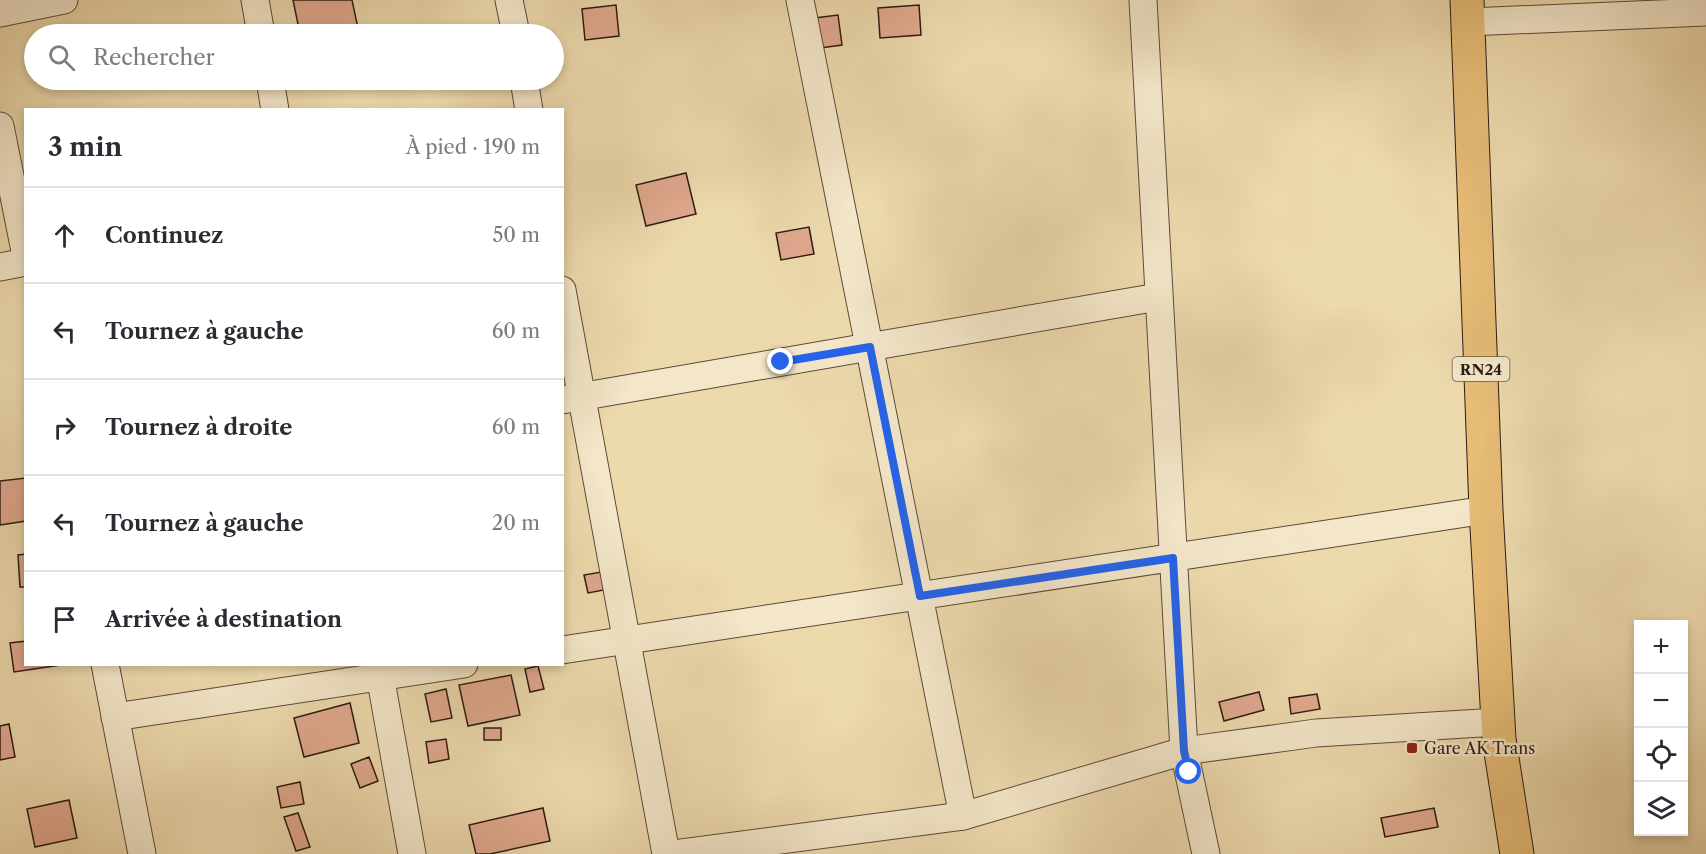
<!DOCTYPE html>
<html lang="fr">
<head>
<meta charset="utf-8">
<style>
  :root { --surface:#fff; --page:#f7f7f7; --text:#2b2b33; --muted:#7c7c81; --line:#e1e1e2 }
  body { margin:0; font-family:"Libre Caslon Text",serif; background:var(--page); color:var(--text) }
  .controls { position:absolute; right:18px; bottom:18px; display:grid; overflow:hidden; border-radius:0px; box-shadow:0 3px 9px #0003 }
  .controls button { width:54px; height:54px; display:grid; place-items:center; padding:0; border:0; border-bottom:2px solid var(--line); background:var(--surface); color:var(--text); font:30px sans-serif }
  .stop { position:absolute; width:18px; height:18px; margin:-14px; border:4px solid #2563eb; border-radius:50%; background:#fff }
  .stop.end { background:#2563eb; border-color:#fff; box-shadow:0 2px 6px #0008 }
  .list { margin:0; padding:0; list-style:none }
  h2 { display:flex; justify-content:space-between; align-items:center; height:78px; margin:0; padding:0 24px; font-size:26px }
  h2 small { font-size:20px; font-weight:400; color:var(--muted) }
  .list li { display:grid; grid-template-columns:39px 1fr auto; gap:18px; align-items:center; box-sizing:border-box; height:96px; padding:0 24px; border-top:2px solid var(--line) }
  .list b { display:block; font-size:22px; white-space:nowrap }
  .list em { font-size:20px; font-style:normal; color:var(--muted) }
  .icon { flex:none; width:33px; height:33px; fill:none; stroke:currentColor; stroke-width:2; stroke-linecap:round; stroke-linejoin:round }
  .map { position:relative; flex:none; width:1706px; height:854px; overflow:hidden }
  .search { position:absolute; background:var(--surface); box-shadow:0 3px 9px #0003; left:24px; top:24px; width:540px; height:66px; display:flex; align-items:center; gap:15px; box-sizing:border-box; padding:0 21px; border-radius:33px; color:var(--muted); font-size:22px }
  .panel { position:absolute; background:var(--surface); box-shadow:0 3px 9px #0003; left:24px; top:108px; width:540px; height:558px; border-radius:0px }
  .map>svg:first-child { display:block }
</style>
</head>
<body>
<div class="map">
<svg width="1706" height="854" viewBox="0 0 1706 854">
  <rect width="100%" height="100%" fill="#ecd9ac"/>
  <filter id="stains"><feTurbulence type="fractalNoise" baseFrequency=".00333" numOctaves="4"/><feColorMatrix values="0 0 0 0 .2 0 0 0 0 .09 0 0 0 0 .02 0 0 0 .5 -.17"/></filter>
  <radialGradient id="worn" r=".72"><stop offset=".6" stop-color="#630" stop-opacity="0"/><stop offset="1" stop-color="#630" stop-opacity=".3"/></radialGradient>
  <!-- building -->
  <g fill="#e0a88e" stroke="#2d1b13" stroke-width="1.5">
    <polygon points="293,0 352,0 359,33 300,34"/>
    <polygon points="616,5 619,36 585,40 582,9"/>
    <polygon points="919,5 921,35 880,38 878,8"/>
    <polygon points="838,15 842,45 820,48 815,18"/>
    <polygon points="686,173 696,214 646,226 636,185"/>
    <polygon points="809,227 814,254 781,260 776,233"/>
    <polygon points="26,478 26,521 0,525 0,481"/>
    <polygon points="26,554 26,587 20,587 18,555"/>
    <polygon points="601,572 604,590 588,593 584,575"/>
    <polygon points="26,641 26,664 61,665 14,672 10,643"/>
    <polygon points="538,666 544,689 530,692 525,669"/>
    <polygon points="511,675 520,715 468,726 459,685"/>
    <polygon points="446,689 452,718 431,722 425,694"/>
    <polygon points="1259,692 1264,710 1224,721 1219,702"/>
    <polygon points="1317,694 1320,709 1291,714 1289,698"/>
    <polygon points="350,703 359,743 304,757 294,718"/>
    <polygon points="9,724 15,757 0,760 0,726"/>
    <rect x="484" y="728" width="17" height="12"/>
    <polygon points="446,739 449,759 429,763 426,742"/>
    <polygon points="369,757 378,781 360,788 351,764"/>
    <polygon points="300,782 304,804 281,808 277,787"/>
    <polygon points="69,800 77,838 35,847 27,809"/>
    <polygon points="543,808 550,841 490,854 476,854 469,825"/>
    <polygon points="1434,808 1438,827 1385,837 1381,818"/>
    <polygon points="298,813 310,847 296,851 284,817"/>
  </g>
  <g fill="none" stroke-linecap="round" stroke-linejoin="round">
    <!-- minor casing -->
    <g stroke="#5d4a39" stroke-width="29">
      <g id="minor">
        <polyline points="255,0 261,34"/>
        <polyline points="509,0 516,34"/>
        <polyline points="800,0 963,816"/>
        <polyline points="1143,0 1184,751 1206,854"/>
        <polyline points="0,13 64,0"/>
        <polyline points="1469,22 1706,12"/>
        <polyline points="270,80 275,110"/>
        <polyline points="524,80 529,110"/>
        <polyline points="0,126 26,256"/>
        <polyline points="0,267 26,262"/>
        <polyline points="562,290 666,854"/>
        <polyline points="562,400 1158,297"/>
        <polyline points="562,650 1486,510"/>
        <polyline points="105,664 142,854"/>
        <polyline points="378,664 412,854"/>
        <polyline points="115,717 464,664"/>
        <polyline points="674,854 963,816 1184,751 1316,733 1498,722"/>
      </g>
    </g>
    <!-- major casing -->
    <g stroke="#2d1b13" stroke-width="35">
      <polyline id="major" points="1467,0 1486,510 1499,739 1517,854"/>
    </g>
    <!-- minor -->
    <use href="#minor" stroke="#f3e6c9" stroke-width="27"/>
    <!-- major -->
    <use href="#major" stroke="#e6bc76" stroke-width="33"/>
  </g>
  <g fill="none" stroke-linecap="round" stroke-linejoin="round">
    <!-- route -->
    <polyline stroke="#2563eb" stroke-width="8" points="781,362 870,347 920,596 1173,558 1184,751 1189,772"/>
  </g>
  <!-- markers -->
  <rect fill="#8f2418" stroke="#f3e6c9" stroke-width="2" x="1406" y="742" width="12" height="12" rx="3"/>
  <g text-anchor="middle" dominant-baseline="central" stroke-width="5" stroke-linejoin="round" paint-order="stroke">
    <!-- shield labels -->
    <rect fill="#f3e6c9" stroke="#68584a" stroke-width="1.5" x="1452.5" y="357" width="57" height="24" rx="4.5"/>
    <g font-size="15" font-weight="bold" fill="#2d1b13">
      <text x="1481" y="369">RN24</text>
    </g>
    <!-- poi labels -->
    <g font-size="16" fill="#2d1b13" stroke="#f3e6c9" text-anchor="start">
      <text x="1424" y="748">Gare AK Trans</text>
    </g>
  </g>
  <rect width="100%" height="100%" filter="url(#stains)"/>
  <rect width="100%" height="100%" fill="url(#worn)"/>
</svg>
<div class="controls">
<button>+</button>
<button>−</button>
<button><svg class="icon" aria-label="locate" viewBox="0 0 24 24"><circle cx="12" cy="12" r="6"/><path d="M12 2v4M12 18v4M2 12h4M18 12h4"/></svg></button>
<button><svg class="icon" aria-label="layers" viewBox="0 0 24 24"><path d="M12 4l9 5-9 5-9-5zM3 14l9 5 9-5"/></svg></button>
</div>
<div class="stop" style="left:1189px;top:772px"></div>
<div class="stop end" style="left:781px;top:362px"></div>
<div class="search"><svg class="icon" aria-label="search" viewBox="0 0 24 24"><circle cx="10" cy="10" r="6"/><path d="M15 15l6 6"/></svg>Rechercher</div>
<section class="panel">
<h2>3 min<small>À pied · 190 m</small></h2>
<ul class="list">
<li><svg class="icon" aria-label="ahead" viewBox="0 0 24 24"><path d="M12 20V5M6 11l6-6 6 6"/></svg><div><b>Continuez</b></div><em>50 m</em></li>
<li><svg class="icon" aria-label="left" viewBox="0 0 24 24"><path d="M17 20v-9H6M10 6l-5 5 5 5"/></svg><div><b>Tournez à gauche</b></div><em>60 m</em></li>
<li><svg class="icon" aria-label="right" viewBox="0 0 24 24"><path d="M7 20v-9h11M14 6l5 5-5 5"/></svg><div><b>Tournez à droite</b></div><em>60 m</em></li>
<li><svg class="icon" aria-label="left" viewBox="0 0 24 24"><path d="M17 20v-9H6M10 6l-5 5 5 5"/></svg><div><b>Tournez à gauche</b></div><em>20 m</em></li>
<li><svg class="icon" aria-label="arrive" viewBox="0 0 24 24"><path d="M6 21V4h12l-3 4 3 4H6"/></svg><div><b>Arrivée à destination</b></div></li>
</ul>
</section>
</div>
</body>
</html>
